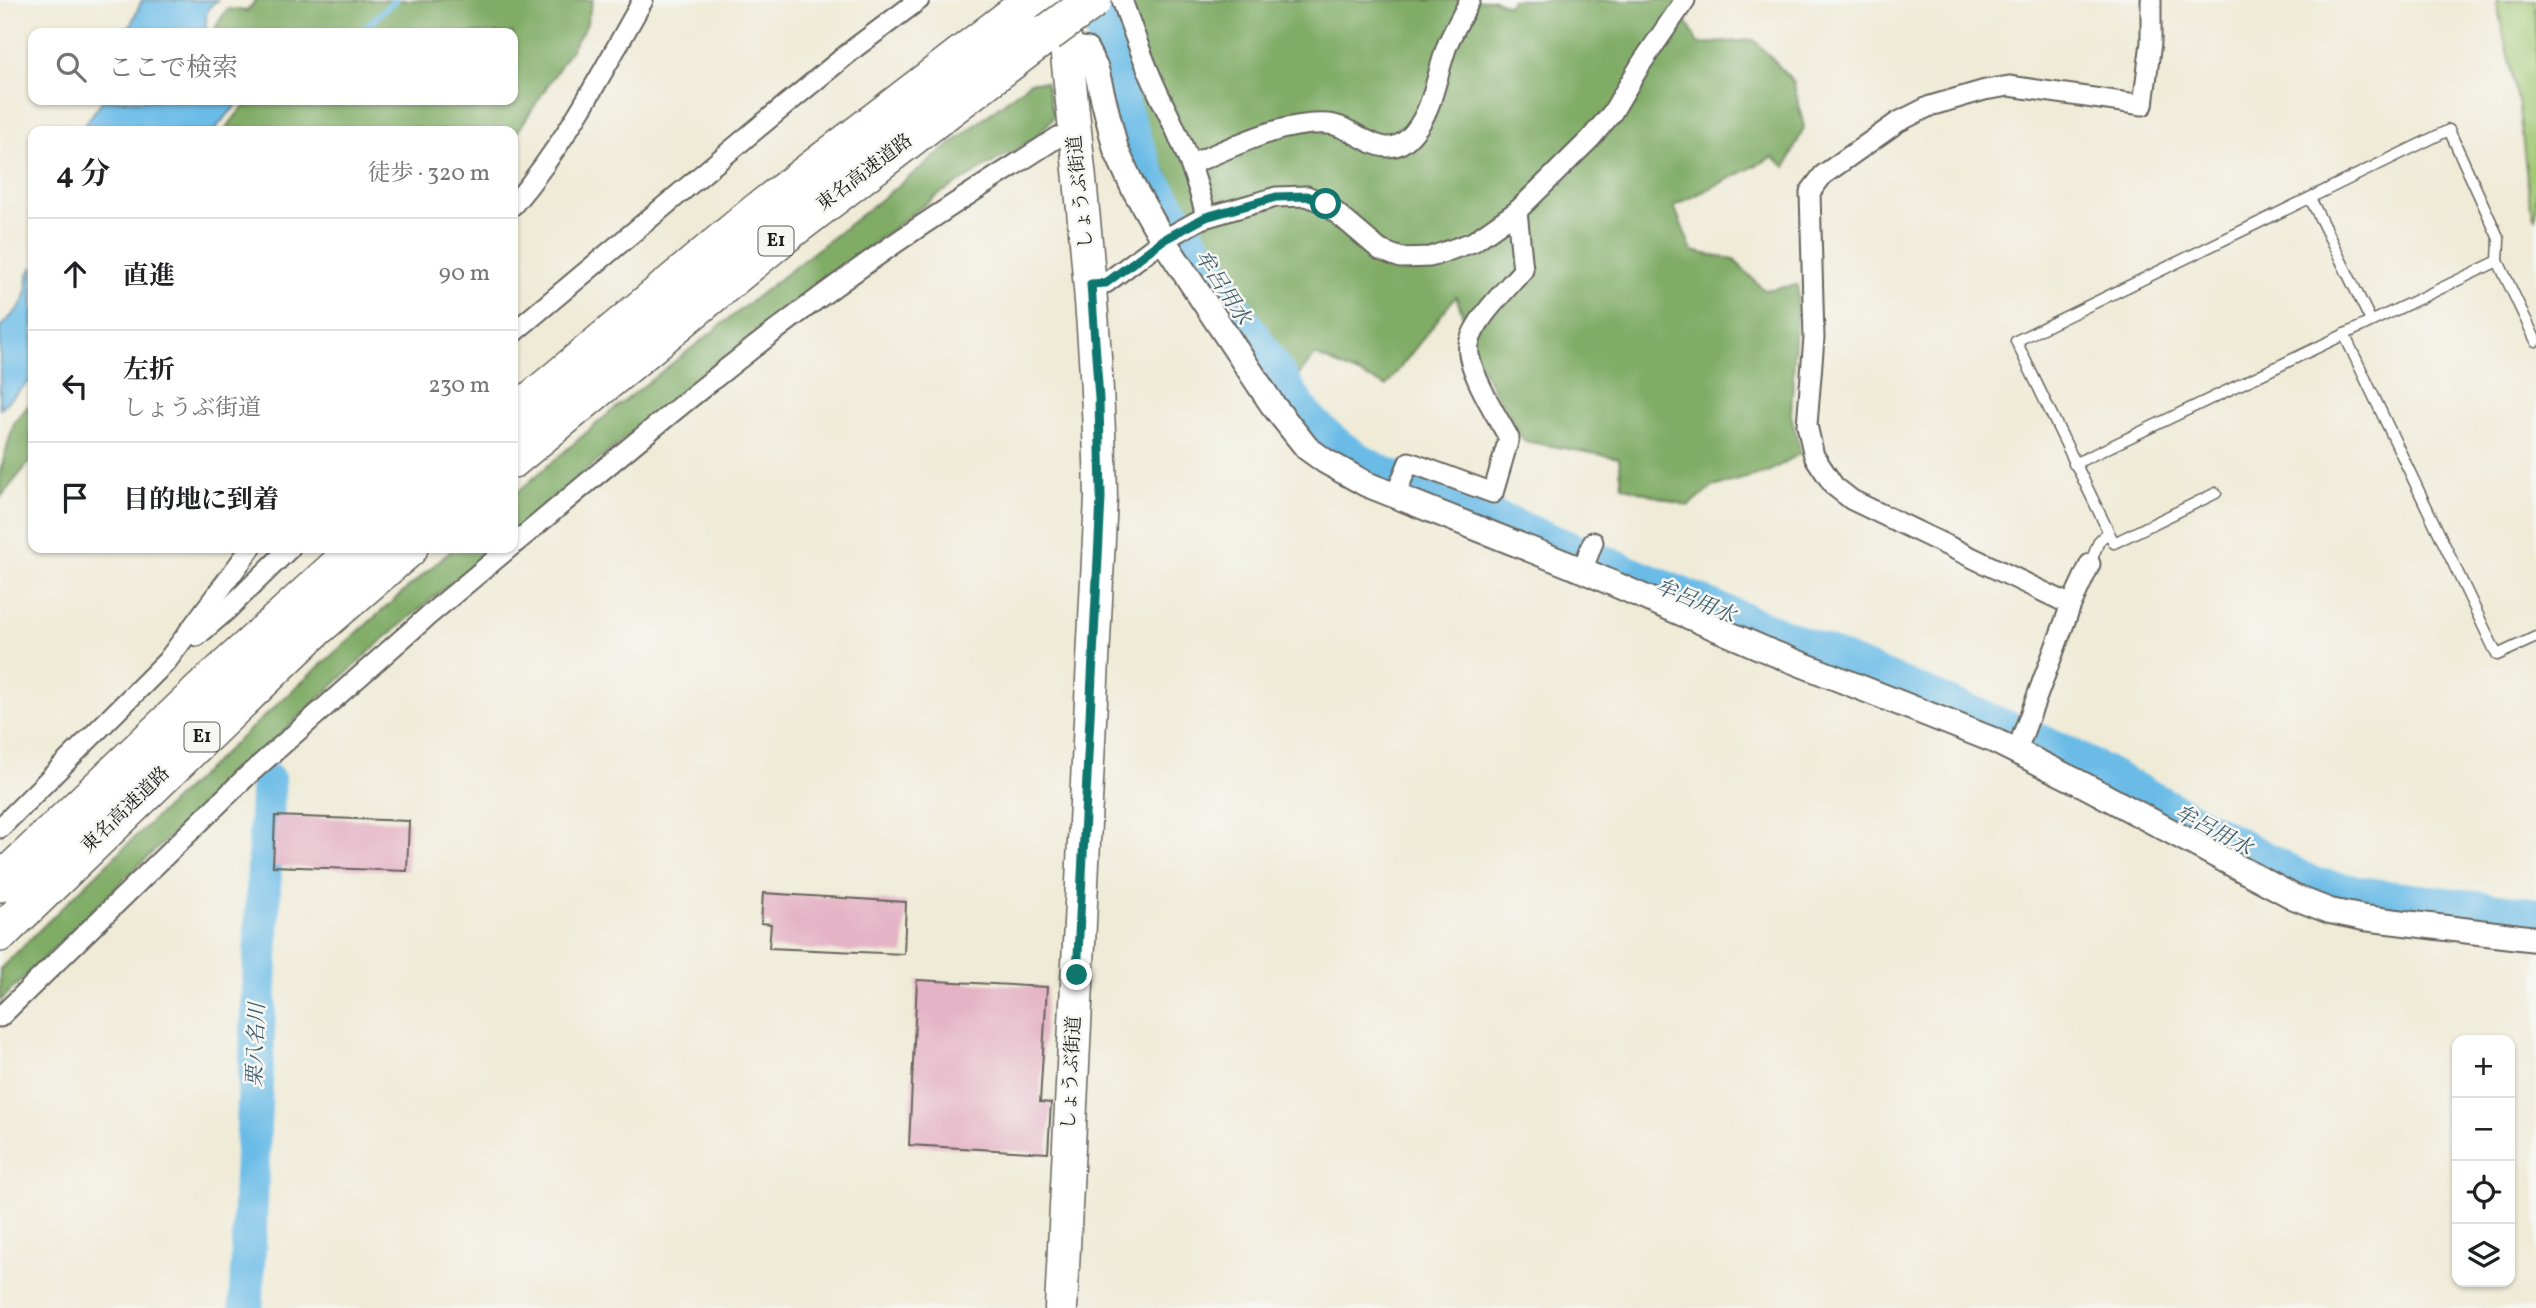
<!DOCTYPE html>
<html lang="ja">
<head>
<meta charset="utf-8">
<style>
  :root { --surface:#fff; --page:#f2f2f2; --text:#202124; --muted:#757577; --line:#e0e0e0 }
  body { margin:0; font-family:Vollkorn,"Noto Serif JP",serif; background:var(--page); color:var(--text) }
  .controls { position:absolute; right:21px; bottom:21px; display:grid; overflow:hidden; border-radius:14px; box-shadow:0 2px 5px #0004 }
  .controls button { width:63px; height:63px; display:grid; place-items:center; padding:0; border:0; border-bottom:2px solid var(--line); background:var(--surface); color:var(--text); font:35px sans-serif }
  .stop { position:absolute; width:21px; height:21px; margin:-16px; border:5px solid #0f766e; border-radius:50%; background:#fff }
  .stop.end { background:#0f766e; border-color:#fff; box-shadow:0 2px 7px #0008 }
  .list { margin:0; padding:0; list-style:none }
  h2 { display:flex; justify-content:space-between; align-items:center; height:91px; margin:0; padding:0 28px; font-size:30px }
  h2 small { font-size:23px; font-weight:400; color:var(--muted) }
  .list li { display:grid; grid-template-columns:46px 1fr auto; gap:21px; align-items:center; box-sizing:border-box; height:112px; padding:0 28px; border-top:2px solid var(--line) }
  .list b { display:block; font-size:26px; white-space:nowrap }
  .list p { margin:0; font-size:23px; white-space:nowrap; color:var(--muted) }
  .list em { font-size:23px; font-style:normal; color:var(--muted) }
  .icon { flex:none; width:38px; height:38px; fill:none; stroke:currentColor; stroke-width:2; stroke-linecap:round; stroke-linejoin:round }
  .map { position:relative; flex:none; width:2536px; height:1308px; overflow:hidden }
  .search { position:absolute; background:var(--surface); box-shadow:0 2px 5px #0004; left:28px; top:28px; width:490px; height:77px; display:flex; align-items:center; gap:18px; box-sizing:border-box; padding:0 24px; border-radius:14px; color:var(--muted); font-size:26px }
  .panel { position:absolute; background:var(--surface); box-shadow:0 2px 5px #0004; left:28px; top:126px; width:490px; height:427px; border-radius:14px }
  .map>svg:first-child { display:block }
</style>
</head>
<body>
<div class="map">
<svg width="2536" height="1308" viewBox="0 0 2536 1308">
  <rect width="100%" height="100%" fill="#f6f6f2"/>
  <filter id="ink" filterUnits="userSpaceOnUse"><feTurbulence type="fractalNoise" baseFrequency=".0143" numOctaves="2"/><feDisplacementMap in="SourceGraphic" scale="14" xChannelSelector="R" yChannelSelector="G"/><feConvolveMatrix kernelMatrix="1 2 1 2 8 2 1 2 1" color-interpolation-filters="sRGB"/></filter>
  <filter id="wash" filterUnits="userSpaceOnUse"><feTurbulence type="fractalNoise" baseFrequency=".00686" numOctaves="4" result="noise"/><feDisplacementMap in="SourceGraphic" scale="28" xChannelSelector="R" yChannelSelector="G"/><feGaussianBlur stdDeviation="1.57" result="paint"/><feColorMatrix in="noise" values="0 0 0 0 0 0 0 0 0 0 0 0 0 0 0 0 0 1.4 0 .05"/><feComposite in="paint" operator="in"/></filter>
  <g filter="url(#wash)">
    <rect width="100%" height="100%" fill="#efebd7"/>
    <!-- green -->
    <polygon fill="#a1c874" stroke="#5e7248" stroke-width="2" points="2496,0 2536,0 2536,219 2530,204 2518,101"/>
    <!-- forest -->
    <g fill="#80ac66" stroke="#4e6441" stroke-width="2">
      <polygon points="256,0 593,0 586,26 513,139 513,131 224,131 241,109 255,100 513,100 513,33 216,33 216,26 227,9 247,11"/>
      <path d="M 1129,0 L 1494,0 L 1508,5 L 1512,0 L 1680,0 L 1679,5 L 1698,44 L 1754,40 L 1793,81 L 1804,127 L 1786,167 L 1773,157 L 1674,206 L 1692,251 L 1734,260 L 1764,290 L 1798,285 L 1791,415 L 1801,453 L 1768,472 L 1713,487 L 1688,506 L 1622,486 L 1619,458 L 1524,441 L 1480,366 L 1456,296 L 1386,386 L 1315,355 L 1294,381 C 1257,322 1219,264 1185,204 C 1150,144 1115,82 1114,12 Z"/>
      <polygon points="1030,82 1046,82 1054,117 1035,138 936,196 711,367 513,531 513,496 608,414"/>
      <polygon points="33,400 33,458 0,498 0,472 14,423"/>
      <path d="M 454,548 L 493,548 L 379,643 L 137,867 L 0,1001 L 0,969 C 146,823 297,683 454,548 Z"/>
    </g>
    <!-- water -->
    <g fill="#6bbce7" stroke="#446c82" stroke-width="2">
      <path d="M 142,0 L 218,0 C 204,7 206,19 206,33 L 127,33 Z"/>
      <path d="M 103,100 L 239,100 C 234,112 221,118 215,131 L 80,131 Z"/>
      <path d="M 33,268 L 33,380 L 26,384 L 0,409 L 0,327 C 21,307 28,303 28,273 Z"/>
    </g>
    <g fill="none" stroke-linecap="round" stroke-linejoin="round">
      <!-- stream -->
      <polyline stroke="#6bbce7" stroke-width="6" points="359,33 395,0"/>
      <!-- river -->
      <g stroke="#6bbce7" stroke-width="35">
        <path d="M 1096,0 C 1108,61 1125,123 1151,179 L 1300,409 C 1344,460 1380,474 1441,496 L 2061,750 L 2314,885 L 2389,898 L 2536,915"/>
        <polyline points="246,1308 268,781"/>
      </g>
    </g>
    <g id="blocks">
      <!-- building -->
      <g fill="#e4b3c5">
        <polygon points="275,816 409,821 407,871 273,866"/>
        <polygon points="763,893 906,902 904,954 769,948 771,924 761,923"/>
        <polygon points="917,980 1047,987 1040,1102 1051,1103 1048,1153 909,1145"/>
      </g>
    </g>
  </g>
  <g filter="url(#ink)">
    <use href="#blocks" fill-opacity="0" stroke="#66645d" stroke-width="2"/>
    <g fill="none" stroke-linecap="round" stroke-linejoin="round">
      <!-- service casing -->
      <g stroke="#66645d" stroke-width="13">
        <g id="service">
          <polyline points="2310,198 2371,321"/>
          <polyline points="2344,334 2497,655 2536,637"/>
          <polyline points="2074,464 2498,261 2536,341"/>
          <polyline points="2216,493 2114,543 2016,341 2449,130 2499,239 2498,261"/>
          <polyline points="2090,564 2099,541 2108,532"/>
        </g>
      </g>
      <!-- minor casing -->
      <g stroke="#66645d" stroke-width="23">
        <g id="minor">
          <path d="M 1122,0 C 1134,34 1146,69 1162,101 C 1181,139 1197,176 1206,217"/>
          <path d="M 1191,164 C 1234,147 1281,121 1328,124 C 1358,126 1385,169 1414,132 C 1434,108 1437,71 1448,43 C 1455,28 1463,14 1470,0"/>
          <path d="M 513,205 C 566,143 603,71 643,0"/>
          <polyline points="1091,284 1106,283 1163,240 1201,219 1276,197 1307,196 1326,204 1380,250 1401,258 1430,257 1473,242 1517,211 1590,139 1612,113 1641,64 1685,0"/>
          <polyline points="513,333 754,131 856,47 919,0"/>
          <path d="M 1395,496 L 1409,462 L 1493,493 L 1509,438 C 1498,418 1464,365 1469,344 C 1474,320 1507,289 1523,270 L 1517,211"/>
          <path d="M 513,545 C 633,444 755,341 884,251 C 941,211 1000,175 1058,137 L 1076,132"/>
          <polyline points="1585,563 1593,542"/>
          <polyline points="2071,605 1852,500 1834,486 1814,456 1807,425 1814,338 1810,192 1823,175 1898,122 1930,106 1985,90 2009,86 2143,105 2151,42 2151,0"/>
          <polyline points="197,636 227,610 290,548"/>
          <polyline points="2020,742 2071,605 2090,564"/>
          <polyline points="0,828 167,661 251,548"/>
          <polyline points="0,1017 247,776 429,615 509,548"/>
        </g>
      </g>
      <!-- tertiary casing -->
      <g stroke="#66645d" stroke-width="28">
        <polyline id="tertiary" points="1066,47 1086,50 1096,69 1116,150 1133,187 1163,240 1272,404 1307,448 1325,461 1366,484 1582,570 1773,653 1993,740 2084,785 2294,897 2330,911 2364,918 2536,939"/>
      </g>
      <!-- primary casing -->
      <g stroke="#66645d" stroke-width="35">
        <path id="primary" d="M 1061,0 C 1079,166 1098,331 1101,498 L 1061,1308"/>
      </g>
      <!-- motorway casing -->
      <g stroke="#66645d" stroke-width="40">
        <g id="motorway">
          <polyline points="513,416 757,212 1033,0"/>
          <polyline points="513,459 789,231 1048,33"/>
          <polyline points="0,883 201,691 358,548"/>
          <polyline points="0,933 315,629 409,548"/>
        </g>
      </g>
      <!-- service -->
      <use href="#service" stroke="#fff" stroke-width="10"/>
      <!-- minor -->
      <use href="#minor" stroke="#fff" stroke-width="19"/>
      <!-- tertiary -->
      <use href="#tertiary" stroke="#fff" stroke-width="24"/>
      <!-- primary -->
      <use href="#primary" stroke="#fff" stroke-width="32"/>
      <!-- motorway -->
      <use href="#motorway" stroke="#fff" stroke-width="37"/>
      <!-- motorway-bridge casing -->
      <g stroke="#66645d" stroke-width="40" stroke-linecap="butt">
        <polyline id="motorway-bridge" points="1048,33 1093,0"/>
      </g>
      <!-- motorway-bridge -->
      <use href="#motorway-bridge" stroke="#fff" stroke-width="37"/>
    </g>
  </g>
  <g fill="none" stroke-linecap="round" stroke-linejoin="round" filter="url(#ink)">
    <!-- route -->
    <polyline stroke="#0f766e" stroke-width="9" points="1077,975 1101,498 1099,399 1091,284 1106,283 1163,240 1206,217 1276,197 1307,196 1326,204"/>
  </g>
  <g text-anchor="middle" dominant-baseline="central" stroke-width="5" stroke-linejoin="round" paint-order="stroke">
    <!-- shield labels -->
    <g fill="#f6f6f2" stroke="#5d5d5c" stroke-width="2">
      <rect x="758.5" y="226.5" width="35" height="29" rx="5"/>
      <rect x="184.5" y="722.5" width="35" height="29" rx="5"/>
    </g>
    <g font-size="18" font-weight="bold" fill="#1c1c1c">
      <text x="776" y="241">E1</text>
      <text x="202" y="737">E1</text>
    </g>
    <!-- street labels -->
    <g font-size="19" fill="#1c1c1c" stroke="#f6f6f2">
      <text transform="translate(865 173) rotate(-37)">東名高速道路</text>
      <text transform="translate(1081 192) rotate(-96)">しょうぶ街道</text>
      <text transform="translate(126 810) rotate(-44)">東名高速道路</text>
      <text transform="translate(1072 1073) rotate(-87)">しょうぶ街道</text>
    </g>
    <!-- water labels -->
    <g font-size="21" font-style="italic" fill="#3c5c6d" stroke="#f6f6f2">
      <text transform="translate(1222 288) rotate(57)">牟呂用水</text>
      <text transform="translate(1695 602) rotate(22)">牟呂用水</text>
      <text transform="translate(2213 831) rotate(28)">牟呂用水</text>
      <text transform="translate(257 1045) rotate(-88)">栗八名川</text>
    </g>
  </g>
</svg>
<div class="controls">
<button>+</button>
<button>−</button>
<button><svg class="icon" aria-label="locate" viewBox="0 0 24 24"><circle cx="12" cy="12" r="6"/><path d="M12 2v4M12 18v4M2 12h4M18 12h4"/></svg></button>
<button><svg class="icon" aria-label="layers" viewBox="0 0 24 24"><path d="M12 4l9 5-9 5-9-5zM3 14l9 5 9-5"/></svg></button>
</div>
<div class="stop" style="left:1326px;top:204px"></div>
<div class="stop end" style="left:1077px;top:975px"></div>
<div class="search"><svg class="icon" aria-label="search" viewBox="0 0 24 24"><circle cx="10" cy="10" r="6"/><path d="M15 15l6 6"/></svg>ここで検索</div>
<section class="panel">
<h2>4 分<small>徒歩 · 320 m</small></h2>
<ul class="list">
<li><svg class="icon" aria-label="ahead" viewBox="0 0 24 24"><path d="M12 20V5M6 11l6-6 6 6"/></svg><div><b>直進</b></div><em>90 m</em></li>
<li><svg class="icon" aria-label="left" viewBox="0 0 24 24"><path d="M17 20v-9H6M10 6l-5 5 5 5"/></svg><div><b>左折</b><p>しょうぶ街道</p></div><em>230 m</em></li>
<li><svg class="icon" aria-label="arrive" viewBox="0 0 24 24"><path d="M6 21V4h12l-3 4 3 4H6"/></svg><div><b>目的地に到着</b></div></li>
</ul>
</section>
</div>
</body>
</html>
